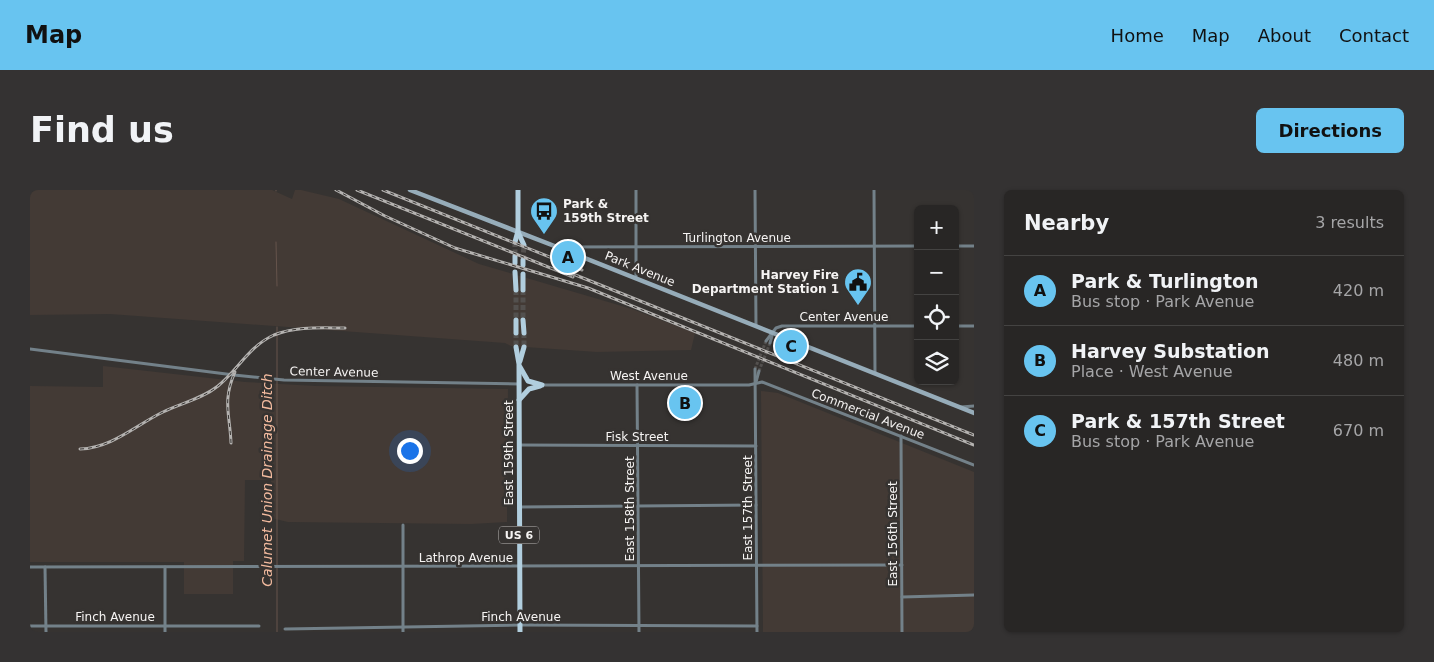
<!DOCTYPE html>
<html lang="en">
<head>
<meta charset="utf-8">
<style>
  :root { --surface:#282625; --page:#343232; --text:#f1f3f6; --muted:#a5a5a7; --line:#444342; --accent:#68c4f0 }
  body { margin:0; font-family:"DejaVu Sans",sans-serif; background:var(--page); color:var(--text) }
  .controls { position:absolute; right:15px; top:15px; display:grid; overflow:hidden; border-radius:8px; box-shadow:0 1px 4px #0004 }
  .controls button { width:45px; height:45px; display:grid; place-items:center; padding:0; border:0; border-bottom:1px solid var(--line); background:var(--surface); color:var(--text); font:25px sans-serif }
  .you { position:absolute; left:379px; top:260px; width:18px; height:18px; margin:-12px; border:4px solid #fff; border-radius:50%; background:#1a73e8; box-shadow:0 0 0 8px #1a73e833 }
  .badge { display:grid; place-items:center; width:32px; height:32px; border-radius:50%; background:var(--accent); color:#111; font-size:16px; font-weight:700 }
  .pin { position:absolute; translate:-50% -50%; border:2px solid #fff; box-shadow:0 1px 5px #0006 }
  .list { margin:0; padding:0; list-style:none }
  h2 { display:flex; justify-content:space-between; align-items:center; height:65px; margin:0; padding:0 20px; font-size:21px }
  h2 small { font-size:16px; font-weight:400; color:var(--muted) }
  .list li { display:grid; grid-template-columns:32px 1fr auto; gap:15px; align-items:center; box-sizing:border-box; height:70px; padding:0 20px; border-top:1px solid var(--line) }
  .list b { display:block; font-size:19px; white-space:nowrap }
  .list p { margin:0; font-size:16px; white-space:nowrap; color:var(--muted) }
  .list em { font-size:16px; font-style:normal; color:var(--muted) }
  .icon { flex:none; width:28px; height:28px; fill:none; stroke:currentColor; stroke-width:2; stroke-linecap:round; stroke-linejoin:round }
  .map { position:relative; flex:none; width:944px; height:442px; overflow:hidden; border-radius:8px }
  header { display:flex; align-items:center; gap:30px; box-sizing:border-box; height:70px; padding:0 25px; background:var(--accent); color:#111 }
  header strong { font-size:24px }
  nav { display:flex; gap:28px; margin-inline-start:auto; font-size:18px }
  .intro { display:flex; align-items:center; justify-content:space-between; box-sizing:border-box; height:120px; padding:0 30px }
  h1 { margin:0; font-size:35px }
  .button { padding:12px 22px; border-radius:8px; background:var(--accent); color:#111; font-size:18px; font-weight:700 }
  main { display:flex; gap:30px; padding:0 30px }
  aside { flex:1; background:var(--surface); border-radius:8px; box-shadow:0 1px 4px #0004 }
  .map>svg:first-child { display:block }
</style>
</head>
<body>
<header>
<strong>Map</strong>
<nav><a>Home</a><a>Map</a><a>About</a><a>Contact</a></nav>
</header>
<div class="intro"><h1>Find us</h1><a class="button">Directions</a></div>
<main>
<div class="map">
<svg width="944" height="442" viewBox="0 0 944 442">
  <rect width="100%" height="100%" fill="#363331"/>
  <!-- built -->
  <g fill="#433a35">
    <polygon points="0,0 242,0 262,9 265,0 271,0 309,9 449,74 602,119 665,143 661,160 567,162 481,156 475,153 80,124 0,125"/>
    <polygon points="73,176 215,192 286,196 478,199 477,332 441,334 258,332 241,328 241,290 215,290 214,371 203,371 203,404 154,404 154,372 0,372 0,196 73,197"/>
    <polygon points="731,201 748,203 944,282 944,442 733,442"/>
  </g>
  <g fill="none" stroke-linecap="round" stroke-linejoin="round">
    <!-- stream -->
    <g stroke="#66544c" stroke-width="1">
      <polyline points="246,0 246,1"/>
      <polyline points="246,52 247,96"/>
      <polyline points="247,442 247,137"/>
    </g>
    <!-- street-tunnel -->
    <g stroke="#53504e" stroke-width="3" stroke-dasharray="3 1.5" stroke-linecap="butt">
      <polyline points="725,179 736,151"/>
      <polyline points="729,181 740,153"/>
    </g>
    <!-- primary-tunnel -->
    <g stroke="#53504e" stroke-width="5" stroke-dasharray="5 2.5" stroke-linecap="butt">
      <polyline points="485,52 485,66"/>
      <polyline points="493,70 494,55"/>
      <polyline points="486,100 486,130"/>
      <polyline points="493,100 493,130"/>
      <polyline points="486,143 486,157"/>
      <polyline points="494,143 494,157"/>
    </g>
    <!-- street -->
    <g stroke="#738189" stroke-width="3">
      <polyline points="606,0 606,88"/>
      <polyline points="725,0 726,136"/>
      <polyline points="844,0 845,183"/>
      <polyline points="925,56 944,56"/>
      <polyline points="528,57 888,56"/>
      <polyline points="925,136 944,136"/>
      <polyline points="736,151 746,138 752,136 888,136"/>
      <polyline points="740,153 742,146"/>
      <polyline points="0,159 204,185 254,190 489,194"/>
      <polyline points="725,179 727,442"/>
      <polyline points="726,192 729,181"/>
      <polyline points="512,195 719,195 732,192 944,275"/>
      <polyline points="607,195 609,442"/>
      <polyline points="931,217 944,216"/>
      <polyline points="871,246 872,442"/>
      <polyline points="489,255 726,256"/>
      <polyline points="489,317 726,315"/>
      <polyline points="373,335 373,442"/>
      <polyline points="0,377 872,375"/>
      <polyline points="15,377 16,442"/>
      <polyline points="135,377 135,442"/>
      <polyline points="872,407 944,405"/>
      <polyline points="0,436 229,436"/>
      <polyline points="255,439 490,435 727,436"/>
    </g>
    <!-- secondary -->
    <polyline stroke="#96acb9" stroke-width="4.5" points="380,0 527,57 944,223"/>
    <!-- primary -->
    <g stroke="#b1cede" stroke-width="5">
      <polyline points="488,42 494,55"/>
      <polyline points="485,52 488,41 488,0"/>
      <polyline points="485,66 485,73"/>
      <polyline points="493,75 493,70"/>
      <polyline points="485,82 486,100"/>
      <polyline points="493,84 493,100"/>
      <polyline points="486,130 486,143"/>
      <polyline points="493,130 494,143"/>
      <polyline points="486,157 489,174 490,442"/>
      <polyline points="490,171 494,157"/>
      <polyline points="490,177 498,191 512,195"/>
      <polyline points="489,210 499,199 510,196"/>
    </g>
    <!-- rail casing -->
    <g stroke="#b4b2b0" stroke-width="3">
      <g id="rail">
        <polyline points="306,0 355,26 425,58 558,98 944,255"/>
        <polyline points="327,0 543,87"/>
        <polyline points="353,0 552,80"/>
        <polyline points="538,82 944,245"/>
        <path d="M 201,253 C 200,225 192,211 205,182"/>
        <path d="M 50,259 C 82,258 106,235 133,222 C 151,213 172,209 188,196 C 208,180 219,156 244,145 C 266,136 292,138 315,138"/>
      </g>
    </g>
    <!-- rail -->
    <use href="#rail" stroke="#363331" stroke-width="1" stroke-dasharray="4" stroke-linecap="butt"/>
  </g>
  <!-- icons -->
  <defs>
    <g id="bus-pin" transform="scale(1.4375)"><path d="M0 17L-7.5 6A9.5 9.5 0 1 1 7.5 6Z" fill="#68c4f0" stroke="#363331"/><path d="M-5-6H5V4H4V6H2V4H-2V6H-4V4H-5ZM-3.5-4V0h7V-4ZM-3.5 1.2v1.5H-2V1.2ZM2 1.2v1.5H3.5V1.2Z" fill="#111"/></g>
    <g id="civic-pin" transform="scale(1.4375)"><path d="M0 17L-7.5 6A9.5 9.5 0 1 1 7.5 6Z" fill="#68c4f0" stroke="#363331"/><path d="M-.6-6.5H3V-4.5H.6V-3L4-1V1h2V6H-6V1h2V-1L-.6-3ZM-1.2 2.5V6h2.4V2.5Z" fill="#111"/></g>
  </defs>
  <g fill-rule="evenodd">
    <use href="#bus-pin" x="514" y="21"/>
    <use href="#civic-pin" x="828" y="92"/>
  </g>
  <g text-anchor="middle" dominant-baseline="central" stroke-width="5" stroke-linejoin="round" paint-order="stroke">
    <!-- shield labels -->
    <rect fill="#363331" stroke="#bcbab9" stroke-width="1" x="469" y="336.5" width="40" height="17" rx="4"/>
    <g font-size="11" font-weight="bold" fill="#f6f4f3">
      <text x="489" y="345">US 6</text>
    </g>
    <!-- poi labels -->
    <g font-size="12" font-weight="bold" fill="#f6f4f3" stroke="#363331" text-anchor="start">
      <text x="533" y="14">Park &amp;<tspan x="533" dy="14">159th Street</tspan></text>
      <text x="809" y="85" text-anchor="end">Harvey Fire<tspan x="809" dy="14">Department Station 1</tspan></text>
    </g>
    <!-- street labels -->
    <g font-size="12" fill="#f6f4f3" stroke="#363331">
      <text x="707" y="48">Turlington Avenue</text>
      <text transform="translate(610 79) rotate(22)">Park Avenue</text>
      <text x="814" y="127">Center Avenue</text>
      <text transform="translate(304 182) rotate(1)">Center Avenue</text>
      <text x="619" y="186">West Avenue</text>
      <text transform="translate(838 224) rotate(21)">Commercial Avenue</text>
      <text x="607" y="247">Fisk Street</text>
      <text transform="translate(479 263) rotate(-90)">East 159th Street</text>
      <text transform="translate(718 318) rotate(-90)">East 157th Street</text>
      <text transform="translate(600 319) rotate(-90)">East 158th Street</text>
      <text transform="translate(863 344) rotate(-90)">East 156th Street</text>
      <text x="436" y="368">Lathrop Avenue</text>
      <text x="85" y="427">Finch Avenue</text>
      <text x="491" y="427">Finch Avenue</text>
    </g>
    <!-- water labels -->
    <g font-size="14" font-style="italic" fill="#f3bb9f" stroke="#363331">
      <text transform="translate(237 290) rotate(-90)">Calumet Union Drainage Ditch</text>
    </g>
  </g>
</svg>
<div class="controls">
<button>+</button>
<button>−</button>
<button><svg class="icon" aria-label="locate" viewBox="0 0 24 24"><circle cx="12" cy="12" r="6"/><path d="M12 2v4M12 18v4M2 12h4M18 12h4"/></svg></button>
<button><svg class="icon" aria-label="layers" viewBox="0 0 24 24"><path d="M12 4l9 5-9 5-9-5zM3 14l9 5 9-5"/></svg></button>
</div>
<div class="you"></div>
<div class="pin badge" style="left:538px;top:67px">A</div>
<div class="pin badge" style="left:655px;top:213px">B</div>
<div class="pin badge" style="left:761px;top:156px">C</div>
</div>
<aside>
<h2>Nearby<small>3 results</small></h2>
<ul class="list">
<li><span class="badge">A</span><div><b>Park &amp; Turlington</b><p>Bus stop · Park Avenue</p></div><em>420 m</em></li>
<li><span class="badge">B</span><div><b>Harvey Substation</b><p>Place · West Avenue</p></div><em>480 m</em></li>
<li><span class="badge">C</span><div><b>Park &amp; 157th Street</b><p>Bus stop · Park Avenue</p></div><em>670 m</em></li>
</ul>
</aside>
</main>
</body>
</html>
